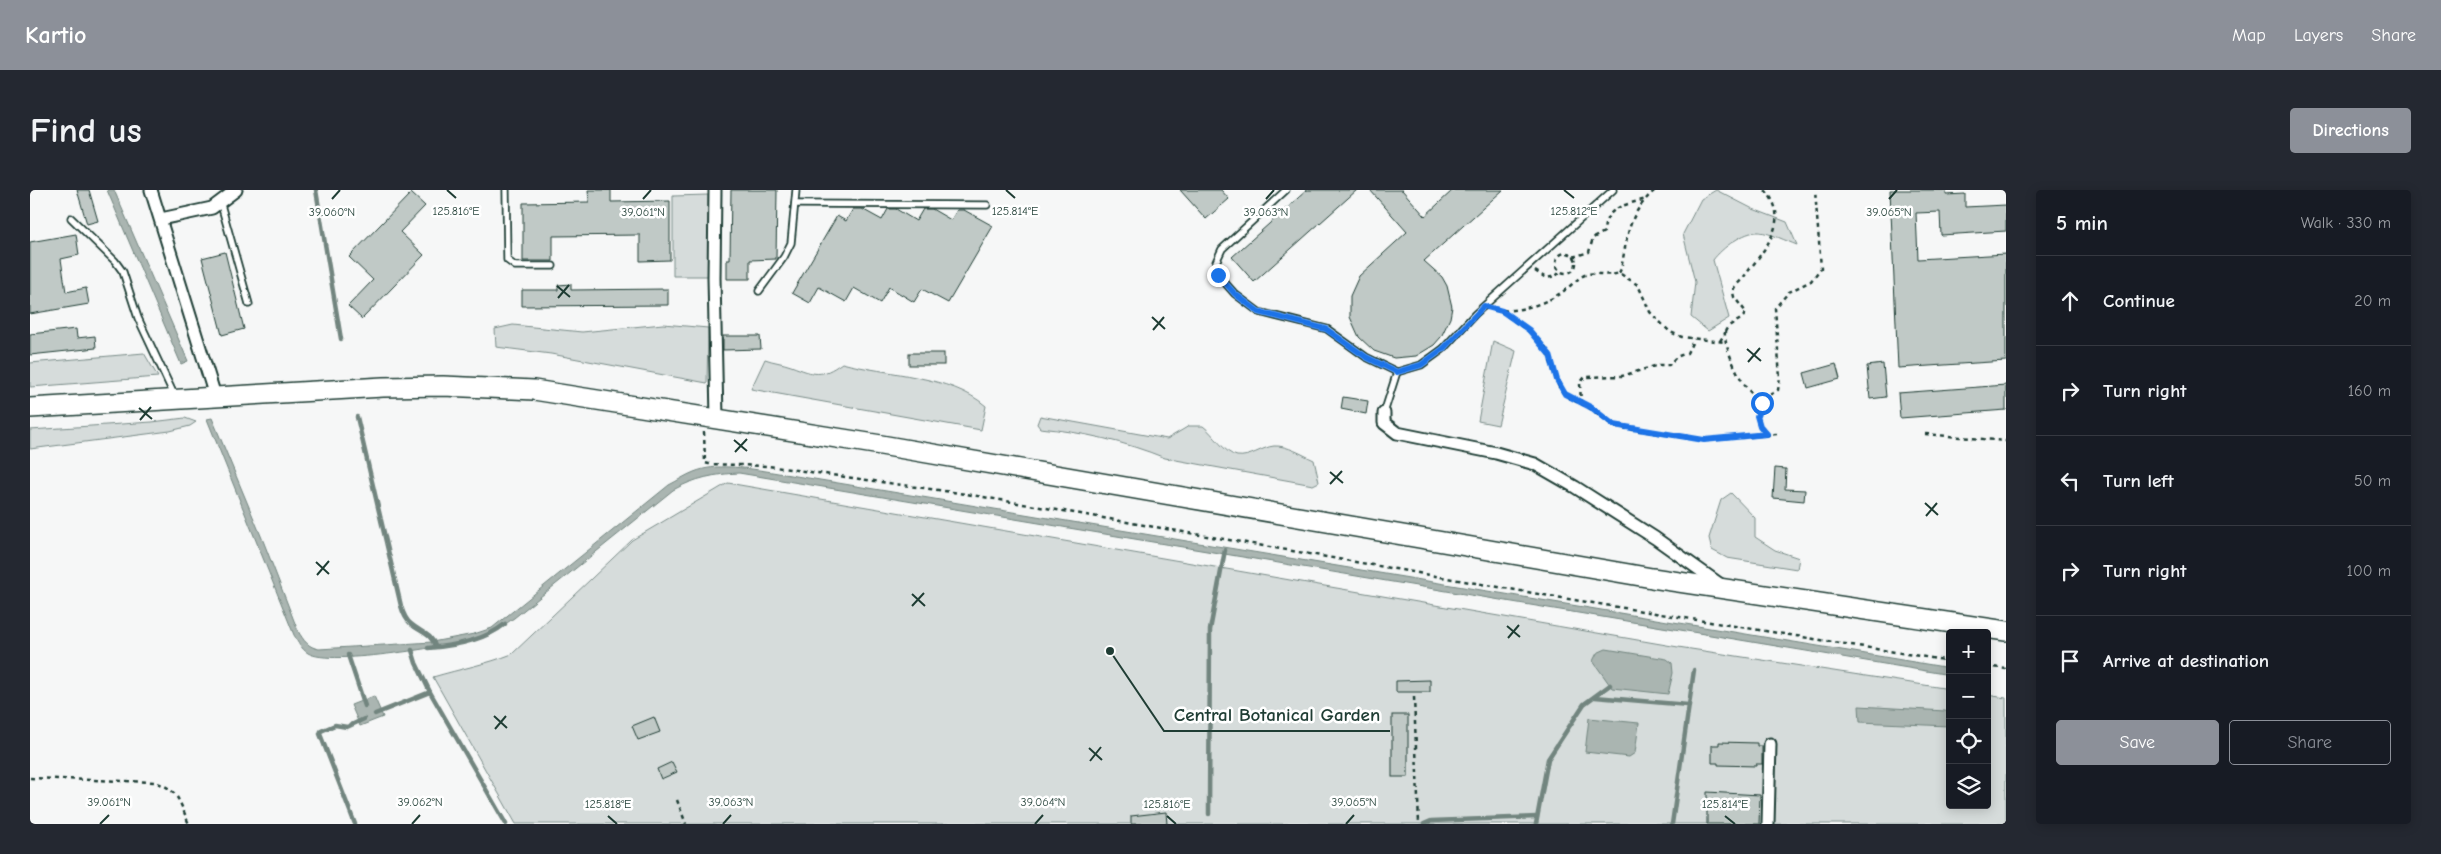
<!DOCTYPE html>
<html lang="en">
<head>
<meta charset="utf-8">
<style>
  :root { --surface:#171b24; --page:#242831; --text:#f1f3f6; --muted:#9ea1a6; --line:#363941; --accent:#8c9099 }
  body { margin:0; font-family:"Comic Neue",sans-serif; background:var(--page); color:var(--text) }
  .controls { position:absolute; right:15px; bottom:15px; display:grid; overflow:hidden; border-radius:5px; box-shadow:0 2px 12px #0003 }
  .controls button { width:45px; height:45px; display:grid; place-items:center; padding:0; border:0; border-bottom:1px solid var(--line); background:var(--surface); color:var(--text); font:25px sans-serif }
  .stop { position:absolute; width:15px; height:15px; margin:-11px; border:4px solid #1a73e8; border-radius:50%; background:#fff }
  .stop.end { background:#1a73e8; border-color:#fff; box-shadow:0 1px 5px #0008 }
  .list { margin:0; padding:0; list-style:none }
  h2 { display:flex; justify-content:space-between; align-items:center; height:65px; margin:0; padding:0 20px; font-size:21px }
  h2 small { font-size:16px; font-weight:400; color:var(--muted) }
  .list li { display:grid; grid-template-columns:32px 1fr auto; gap:15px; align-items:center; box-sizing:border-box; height:90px; padding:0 20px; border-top:1px solid var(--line) }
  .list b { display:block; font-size:19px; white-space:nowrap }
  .list em { font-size:16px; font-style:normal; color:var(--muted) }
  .actions { display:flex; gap:10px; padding:15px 20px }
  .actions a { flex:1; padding:11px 0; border:1px solid var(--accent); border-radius:5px; text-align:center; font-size:18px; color:var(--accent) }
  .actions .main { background:var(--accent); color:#fff }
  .icon { flex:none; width:28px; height:28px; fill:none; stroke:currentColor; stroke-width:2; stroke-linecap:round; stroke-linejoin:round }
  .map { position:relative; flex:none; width:1976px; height:634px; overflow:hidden; border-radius:5px }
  header { display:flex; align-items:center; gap:30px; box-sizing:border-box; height:70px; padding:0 25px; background:var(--accent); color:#fff }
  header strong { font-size:24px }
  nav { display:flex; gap:28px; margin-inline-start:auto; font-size:18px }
  .intro { display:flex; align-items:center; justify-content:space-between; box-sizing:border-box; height:120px; padding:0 30px }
  h1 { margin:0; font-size:35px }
  .button { padding:12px 22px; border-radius:5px; background:var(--accent); color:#fff; font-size:18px; font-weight:700 }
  main { display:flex; gap:30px; padding:0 30px }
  aside { flex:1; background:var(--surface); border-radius:5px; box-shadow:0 2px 12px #0003 }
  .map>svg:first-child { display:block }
</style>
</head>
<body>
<header>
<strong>Kartio</strong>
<nav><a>Map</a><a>Layers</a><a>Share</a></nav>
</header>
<div class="intro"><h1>Find us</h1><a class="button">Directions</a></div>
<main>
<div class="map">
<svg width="1976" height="634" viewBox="0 0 1976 634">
  <rect width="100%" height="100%" fill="#f6f7f7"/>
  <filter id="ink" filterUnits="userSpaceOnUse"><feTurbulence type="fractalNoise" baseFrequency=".02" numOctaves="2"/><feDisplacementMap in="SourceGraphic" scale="10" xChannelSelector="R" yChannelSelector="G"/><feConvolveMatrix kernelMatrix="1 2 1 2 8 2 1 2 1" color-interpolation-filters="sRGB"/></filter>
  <g filter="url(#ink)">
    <!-- green -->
    <g fill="#d6dcdb" stroke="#7a8c88">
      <path d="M 1686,0 L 1723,19 L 1757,32 L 1767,55 C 1756,51 1741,43 1729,42 C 1714,41 1692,58 1683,70 L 1699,128 L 1678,141 L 1661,127 L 1665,92 L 1653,44 L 1671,9 Z"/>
      <polygon points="678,5 678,86 643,86 643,6"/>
      <polygon points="633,134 678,138 677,193 521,164 466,157 465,139 483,135 552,142"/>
      <polygon points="1463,151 1486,161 1468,235 1448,231"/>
      <polygon points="114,163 128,187 0,197 0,173"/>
      <path d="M 735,169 C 743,172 753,173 761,176 C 785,185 791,188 812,173 C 857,185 920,185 956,216 L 951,240 L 721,199 Z"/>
      <path d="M 1010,226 L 1137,249 L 1159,236 L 1173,236 C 1184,244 1195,264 1207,266 C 1220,268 1232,257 1244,256 C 1257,255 1273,265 1284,270 L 1289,292 L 1283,295 L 1135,268 C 1096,252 1052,242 1010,238 L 1007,234 Z"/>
      <polygon points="155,228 166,232 160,236 140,241 0,259 0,240 122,232"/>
      <path d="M 698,293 L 1648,457 L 1920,499 L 1920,615 L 1957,615 L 1957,505 L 1976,508 L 1976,634 L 486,634 L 403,487 C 430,479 457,474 482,464 L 602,350 Z"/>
      <polygon points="1701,303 1725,328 1725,347 1745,360 1769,368 1767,379 1697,368 1682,360 1679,348 1691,310"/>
    </g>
    <!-- water -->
    <g fill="#aab5b1" stroke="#72857f">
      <polygon points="77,0 84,0 158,171 151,174"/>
      <path d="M 182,228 L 234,353 L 268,441 C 274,451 278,457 289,459 L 402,452 L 444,444 L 462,438 L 639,295 C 647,291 656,285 664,282 C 686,273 714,278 736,281 L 1920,478 L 1920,485 L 709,283 C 685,284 665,288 643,300 L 484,428 C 475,434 466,442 455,446 C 428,455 300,477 278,463 C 271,459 268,451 264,445 L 177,229 Z"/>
      <polygon points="1576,459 1637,469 1642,473 1643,483 1638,504 1582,498 1563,471 1567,463"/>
      <polygon points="344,506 353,527 330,536 321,515"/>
      <polygon points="1829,516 1915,521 1919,523 1918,536 1830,532"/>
      <polygon points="1559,528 1609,533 1605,563 1599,567 1555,562"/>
    </g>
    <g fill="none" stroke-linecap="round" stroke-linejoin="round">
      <!-- stream -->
      <g stroke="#72857f" stroke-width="4.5">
        <polyline points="286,0 311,149"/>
        <path d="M 327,227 L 371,416 C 373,423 375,429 381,434 C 391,443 401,443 405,456"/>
        <path d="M 398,458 C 424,456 454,451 475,434"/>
        <polyline points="382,460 386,473 400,502 476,634"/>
        <polyline points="318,465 335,516"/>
        <polyline points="1565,507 1658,515"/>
        <polyline points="345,524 400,502"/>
        <polyline points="1179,624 1180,440 1195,360"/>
        <polyline points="325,634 290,544 291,541 305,535 317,537 334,529"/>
        <polyline points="1394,634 1401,631 1507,627"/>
        <polyline points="1506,634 1518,569 1554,514 1580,495"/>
        <polyline points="1642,634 1664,480"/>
      </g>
    </g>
    <!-- building -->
    <g fill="#c0c9c6" stroke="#1f3d34">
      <polygon points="47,0 59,0 68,31 57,34"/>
      <polygon points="558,0 581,0 581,12 640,11 640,70 610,71 610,45 523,46 523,71 493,71 493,13 559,12"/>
      <polygon points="701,0 747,0 746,69 720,70 720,89 697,89 697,70 700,70"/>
      <polygon points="1150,0 1191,0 1199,9 1176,29"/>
      <polygon points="1277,0 1327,0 1224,92 1202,67"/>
      <polygon points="1340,0 1372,0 1395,26 1423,0 1473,0 1394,71 1412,87 1417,96 1422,117 1420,128 1411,147 1404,155 1386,166 1364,168 1344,161 1329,147 1320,127 1320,106 1329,86 1377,42"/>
      <polygon points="1860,0 1916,0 1916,5 1935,4 1935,17 1976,15 1976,41 1911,45 1910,22 1886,23 1888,69 1976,64 1976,171 1868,178"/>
      <polygon points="381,3 395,16 370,42 394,65 332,129 318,116 343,90 319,67"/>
      <polygon points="823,19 832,19 852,30 858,19 866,19 886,31 893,19 902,19 921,30 927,20 934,20 963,36 918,113 892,99 884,112 859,97 850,113 824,98 816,112 789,97 780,113 762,103 807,26 816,31"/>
      <polygon points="46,44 49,65 31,69 36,102 56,98 59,114 0,124 0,52"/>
      <polygon points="195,62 214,139 192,145 172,68"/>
      <polygon points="541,94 541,100 638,99 638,115 492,116 492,100 528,100 528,95"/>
      <polygon points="46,139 47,148 65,146 66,158 0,165 0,144"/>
      <polygon points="693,146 730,146 731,159 693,160"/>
      <rect x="879" y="163" width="35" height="12"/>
      <polygon points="1806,174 1810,189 1778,198 1774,183"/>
      <polygon points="1853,174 1856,207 1840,209 1837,176"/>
      <polygon points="1976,195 1976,220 1870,228 1868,203"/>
      <polygon points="1313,207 1338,211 1336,224 1311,219"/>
      <polygon points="1745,278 1756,279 1755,299 1775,300 1774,311 1743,308"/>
      <polygon points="1400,490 1400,502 1366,502 1366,491"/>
      <rect x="1362" y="525" width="16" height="62"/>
      <polygon points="624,527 630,542 608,550 602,536"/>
      <polygon points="1689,552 1727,553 1727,556 1732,556 1732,574 1726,574 1726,576 1688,575 1688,573 1682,573 1682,555 1689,555"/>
      <polygon points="642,572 647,582 631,589 627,579"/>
      <polygon points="1677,602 1730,605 1729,634 1677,634"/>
      <polygon points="1136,622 1137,634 1101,634 1101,626"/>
    </g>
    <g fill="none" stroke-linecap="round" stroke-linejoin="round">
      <!-- service casing -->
      <g stroke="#1f3d34" stroke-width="9">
        <g id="service">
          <polyline points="476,0 477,70 485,76 523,76"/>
          <polyline points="1256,0 1192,59 1186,72 1188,85 1205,104 1229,122 1297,139 1336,167 1367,182 1391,175 1413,159 1445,124 1583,0"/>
          <polyline points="190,11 219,114"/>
          <polyline points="765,14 957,15"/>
          <polyline points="41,28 85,71 93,82 108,128 145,207"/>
          <polyline points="729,101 754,67 761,53 766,0"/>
          <polyline points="1354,223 1367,182"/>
        </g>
      </g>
      <!-- minor casing -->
      <g stroke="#1f3d34" stroke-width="15">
        <g id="minor">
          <polyline points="121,0 185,206"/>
          <polyline points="685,0 684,88 687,228"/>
          <polyline points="131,29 182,18 206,0"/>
          <polyline points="1354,223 1354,233 1367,243 1466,263 1505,274 1545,297 1625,348 1691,395"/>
          <polyline points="1738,634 1740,554"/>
        </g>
      </g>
      <!-- primary casing -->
      <g stroke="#1f3d34" stroke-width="22">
        <polyline id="primary" points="0,218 353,197 413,196 504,200 851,255 1622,388 1976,441"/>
      </g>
      <!-- path -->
      <g stroke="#1f3d34" stroke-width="2.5" stroke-dasharray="4 4" stroke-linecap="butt">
        <circle cx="1536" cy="73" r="10"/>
        <path d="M 1543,67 L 1559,62 L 1563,48 L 1574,42 C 1575,16 1596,15 1616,9"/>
        <polyline points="1505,81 1516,88 1526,86 1531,81"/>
        <path d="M 1589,83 L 1591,79 C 1598,45 1597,25 1625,0"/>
        <path d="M 1465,120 C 1487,123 1517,114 1535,100 C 1542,95 1549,86 1558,84 C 1568,82 1578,87 1589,83 L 1608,95 L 1620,122 L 1640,142 L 1652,147 L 1694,152"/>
        <polyline points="1471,121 1499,141 1516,158 1530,199 1541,209 1557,216 1584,235 1595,238 1674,250 1747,244"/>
        <path d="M 1695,142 C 1699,131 1712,133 1716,122 L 1704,107 C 1701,96 1708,95 1713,88 C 1733,61 1763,31 1735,0"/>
        <path d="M 1690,151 L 1695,143 C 1693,154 1713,202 1726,206 C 1733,208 1743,204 1748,200 L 1750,188 L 1745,118 L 1759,102 L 1781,91 L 1791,78 L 1785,0"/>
        <polyline points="1735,206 1727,226 1730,236 1737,244"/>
        <polyline points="1551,214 1550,193 1555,187 1592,186 1628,175 1639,175 1646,167 1657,163 1664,149"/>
        <polyline points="674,242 675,273 679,274 738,276 936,304 1520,406 1920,471"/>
        <polyline points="1895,244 1976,251"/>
        <polyline points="1957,476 1976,479"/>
        <polyline points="1384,507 1389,634"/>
        <path d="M 0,588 L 124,592 C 149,599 149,612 159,634"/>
        <polyline points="647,610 656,634"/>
      </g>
      <!-- service -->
      <use href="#service" stroke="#fff" stroke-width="5.5"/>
      <!-- minor -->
      <use href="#minor" stroke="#fff" stroke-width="11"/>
      <!-- primary -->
      <use href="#primary" stroke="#fff" stroke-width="19"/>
    </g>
  </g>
  <g fill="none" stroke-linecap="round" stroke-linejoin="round" filter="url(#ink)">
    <!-- route -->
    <polyline stroke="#1a73e8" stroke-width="6" points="1188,85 1205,104 1229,122 1296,139 1336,167 1367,182 1391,175 1413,159 1454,116 1472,121 1499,140 1520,165 1527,190 1535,204 1562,218 1584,235 1674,250 1737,244 1730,236 1727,226 1732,213"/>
  </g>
  <!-- ticks -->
  <path fill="none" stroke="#1f3d34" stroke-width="2" d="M 417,0 L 426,8M 976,0 L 985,8M 1534,0 L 1544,8M 302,9 L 310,0M 613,9 L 621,0M 1236,9 L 1244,0M 1859,9 L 1867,0M 527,96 L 540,107M 528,108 L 539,95M 1122,127 L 1135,139M 1123,140 L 1134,127M 1717,159 L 1731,171M 1718,172 L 1730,158M 109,218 L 122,229M 110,230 L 121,217M 704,250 L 717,261M 705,262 L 717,249M 1300,282 L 1313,293M 1300,294 L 1312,281M 1895,313 L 1908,325M 1896,326 L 1907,313M 286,372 L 299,384M 287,385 L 299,371M 882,404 L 895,416M 882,416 L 894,403M 1477,436 L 1490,447M 1478,448 L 1489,435M 464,526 L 477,538M 465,539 L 476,526M 1059,558 L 1072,570M 1060,571 L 1071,557M 578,626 L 587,634M 1137,626 L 1146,634M 1695,626 L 1705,634M 70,634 L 79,625M 382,634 L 390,625M 693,634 L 701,625M 1005,634 L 1013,625M 1316,634 L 1324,625"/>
  <g font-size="12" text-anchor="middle" fill="#1f3d34" stroke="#fff" stroke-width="5" stroke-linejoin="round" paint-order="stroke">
    <text x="426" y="25">125.816°E</text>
    <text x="985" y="25">125.814°E</text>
    <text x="1544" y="25">125.812°E</text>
    <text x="302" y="26">39.060°N</text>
    <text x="613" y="26">39.061°N</text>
    <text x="1236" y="26">39.063°N</text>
    <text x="1859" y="26">39.065°N</text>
    <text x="79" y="616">39.061°N</text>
    <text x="390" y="616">39.062°N</text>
    <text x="701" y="616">39.063°N</text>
    <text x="1013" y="616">39.064°N</text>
    <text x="1324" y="616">39.065°N</text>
    <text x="578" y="618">125.818°E</text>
    <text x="1137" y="618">125.816°E</text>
    <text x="1695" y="618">125.814°E</text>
  </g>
  <!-- callouts -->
  <path fill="none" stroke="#1f3d34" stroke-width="2" d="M1080 461L1134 541H1360"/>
  <circle fill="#1f3d34" stroke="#fff" stroke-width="2" cx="1080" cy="461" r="5"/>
  <g font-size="19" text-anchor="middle" font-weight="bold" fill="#1f3d34" stroke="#fff" stroke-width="5" stroke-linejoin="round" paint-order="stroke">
    <text x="1247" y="531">Central Botanical Garden</text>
  </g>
</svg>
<div class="controls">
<button>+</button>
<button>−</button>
<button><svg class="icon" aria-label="locate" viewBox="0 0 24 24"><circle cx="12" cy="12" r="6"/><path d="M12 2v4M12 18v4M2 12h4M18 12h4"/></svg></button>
<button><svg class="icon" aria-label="layers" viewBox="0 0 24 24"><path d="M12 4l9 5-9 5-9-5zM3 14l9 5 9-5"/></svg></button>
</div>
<div class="stop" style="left:1732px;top:213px"></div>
<div class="stop end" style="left:1188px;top:85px"></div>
</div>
<aside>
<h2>5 min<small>Walk · 330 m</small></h2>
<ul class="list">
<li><svg class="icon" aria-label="ahead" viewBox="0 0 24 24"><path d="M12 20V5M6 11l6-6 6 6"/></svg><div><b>Continue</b></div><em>20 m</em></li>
<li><svg class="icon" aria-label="right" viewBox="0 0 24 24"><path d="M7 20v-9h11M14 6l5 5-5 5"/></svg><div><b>Turn right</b></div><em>160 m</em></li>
<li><svg class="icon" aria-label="left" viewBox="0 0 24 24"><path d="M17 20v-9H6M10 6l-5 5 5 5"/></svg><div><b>Turn left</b></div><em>50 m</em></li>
<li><svg class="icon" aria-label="right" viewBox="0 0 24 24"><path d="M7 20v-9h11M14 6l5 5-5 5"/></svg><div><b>Turn right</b></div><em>100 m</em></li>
<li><svg class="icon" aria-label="arrive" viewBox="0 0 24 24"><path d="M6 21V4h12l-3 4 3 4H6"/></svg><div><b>Arrive at destination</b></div></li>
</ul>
<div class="actions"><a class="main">Save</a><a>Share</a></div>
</aside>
</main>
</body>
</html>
